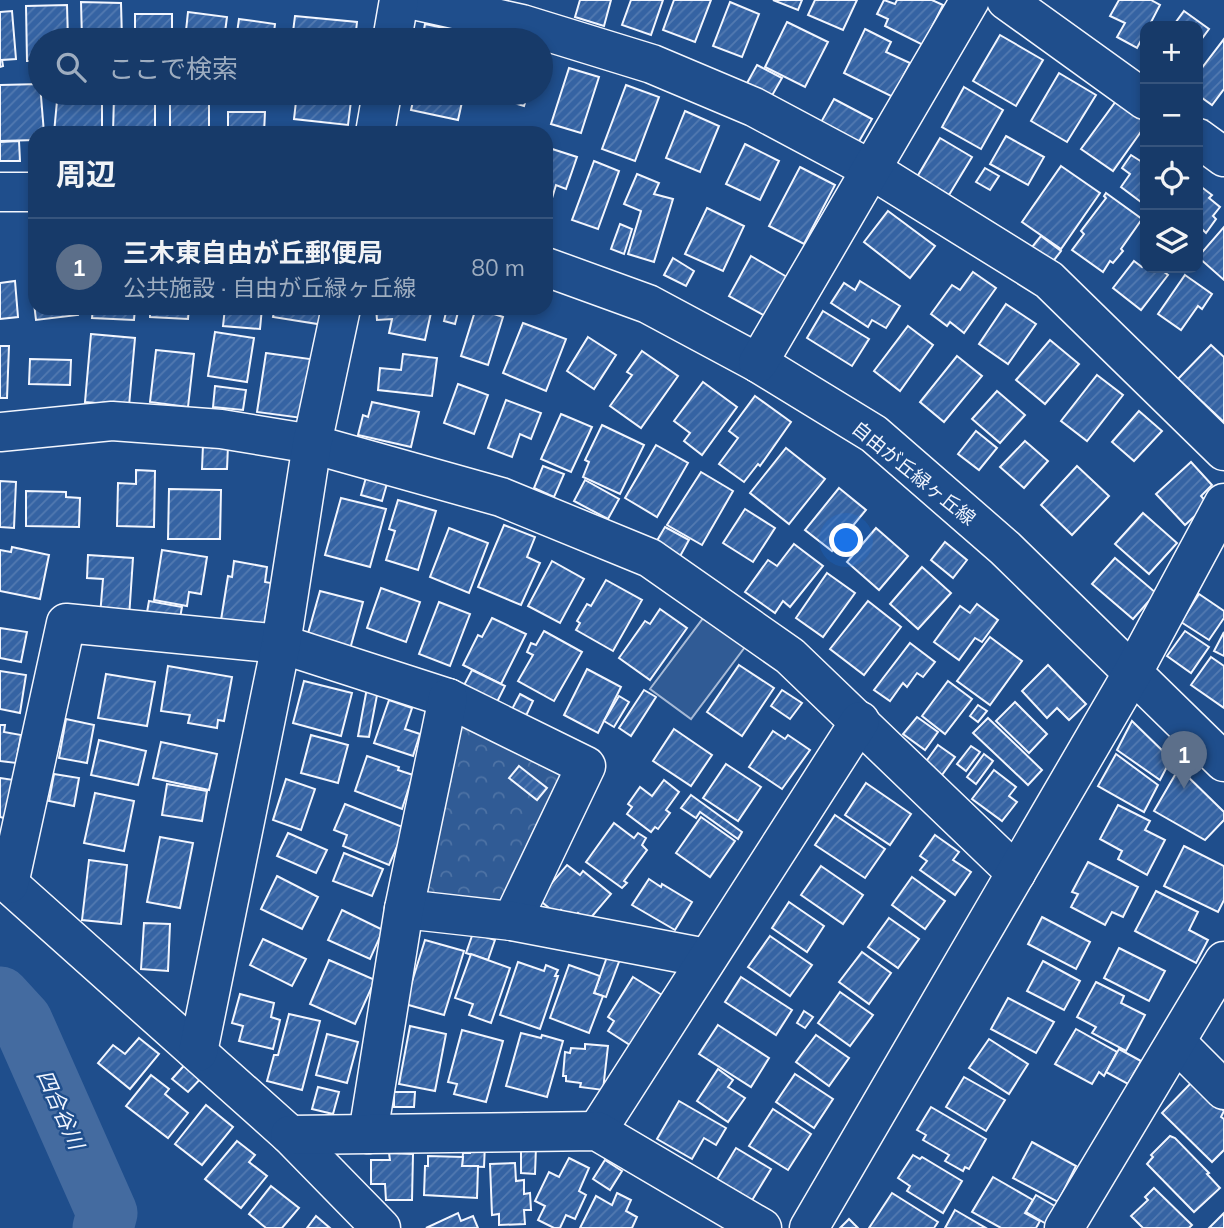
<!DOCTYPE html>
<html lang="ja">
<head>
<meta charset="utf-8">
<style>
  :root { --surface:#173a69; --page:#244571; --text:#f1f3f6; --muted:#9eadc0; --line:#36547d; --accent:#bca0f2 }
  body { margin:0; font-family:Mulish,"Noto Sans JP",sans-serif; background:var(--page); color:var(--text) }
  .controls { position:absolute; right:21px; top:21px; display:grid; overflow:hidden; border-radius:14px; box-shadow:0 4px 10px #0003 }
  .controls button { width:63px; height:63px; display:grid; place-items:center; padding:0; border:0; border-bottom:2px solid var(--line); background:var(--surface); color:var(--text); font:35px sans-serif }
  .you { position:absolute; left:847px; top:541px; width:24px; height:24px; margin:-18px; border:5px solid #fff; border-radius:50%; background:#1a73e8; box-shadow:0 0 0 10px #1a73e833 }
  .badge { display:grid; place-items:center; width:46px; height:46px; border-radius:50%; background:var(--accent); color:#fff; font-size:23px; font-weight:700 }
  .pin { position:absolute; translate:-50% -58px; filter:drop-shadow(0 2px 4px #0008) }
  .pin::after { content:''; position:absolute; top:37px; width:24px; height:21px; background:inherit; clip-path:polygon(0 0,100% 0,50% 100%) }
  .list { margin:0; padding:0; list-style:none }
  h2 { display:flex; justify-content:space-between; align-items:center; height:91px; margin:0; padding:0 28px; font-size:30px }
  h2 small { font-size:23px; font-weight:400; color:var(--muted) }
  .list li { display:grid; grid-template-columns:46px 1fr auto; gap:21px; align-items:center; box-sizing:border-box; height:98px; padding:0 28px; border-top:2px solid var(--line) }
  .list b { display:block; font-size:26px; white-space:nowrap }
  .list p { margin:0; font-size:23px; white-space:nowrap; color:var(--muted) }
  .list em { font-size:23px; font-style:normal; color:var(--muted) }
  .icon { flex:none; width:38px; height:38px; fill:none; stroke:currentColor; stroke-width:2; stroke-linecap:round; stroke-linejoin:round }
  .map { position:relative; flex:none; width:1224px; height:1228px; overflow:hidden }
  .search { position:absolute; background:var(--surface); box-shadow:0 4px 10px #0003; left:28px; top:28px; width:525px; height:77px; display:flex; align-items:center; gap:18px; box-sizing:border-box; padding:0 24px; border-radius:38px; color:var(--muted); font-size:26px }
  .panel { position:absolute; background:var(--surface); box-shadow:0 4px 10px #0003; left:28px; top:126px; width:525px; height:189px; border-radius:21px }
  .map>svg:first-child { display:block }
</style>
</head>
<body>
<div class="map">
<svg width="1224" height="1228" viewBox="0 0 1224 1228">
  <defs>
    <pattern id="forest-crowns" width="20" height="18" patternUnits="userSpaceOnUse" patternTransform="scale(1.75)"><rect width="20" height="18" fill="#305b95"/><path d="M2 6a3 3 0 1 1 6 0M12 15a3 3 0 1 1 6 0" fill="none" stroke="#4e73a5"/></pattern>
    <pattern id="building-hatch" width="6" height="6" patternUnits="userSpaceOnUse" patternTransform="scale(1.75)"><rect width="6" height="6" fill="#3563a3"/><path d="M-1 1l2-2M0 6l6-6M5 7l2-2" fill="none" stroke="#537ab1"/></pattern>
  </defs>
  <rect width="100%" height="100%" fill="#1f4e8c"/>
  <!-- forest -->
  <polygon fill="url(#forest-crowns)" stroke="#a8bbd7" stroke-width="2" points="466,721 564,771 501,911 430,900 425,891 454,726"/>
  <!-- built -->
  <polygon fill="#305b95" stroke="#a8bbd7" stroke-width="2" points="704,617 745,647 691,719 650,689"/>
  <g fill="none" stroke-linecap="round" stroke-linejoin="round">
    <!-- river -->
    <polyline stroke="#446ba0" stroke-width="61" points="0,997 22,1021 107,1213 103,1228"/>
  </g>
  <!-- building -->
  <g fill="url(#building-hatch)" stroke="#f2f6ff" stroke-width="2">
    <polygon points="580,0 611,0 604,26 575,17"/>
    <polygon points="631,0 663,0 651,35 622,25"/>
    <polygon points="674,0 711,0 695,42 663,30"/>
    <polygon points="773,0 802,0 798,10"/>
    <polygon points="815,0 857,0 843,30 808,15"/>
    <polygon points="884,0 895,4 897,0 932,0 943,5 923,45 885,26 888,19 877,14"/>
    <polygon points="1119,0 1151,0 1160,5 1149,26 1145,26 1145,33 1137,48 1117,37 1125,23 1110,16"/>
    <polygon points="81,2 121,3 122,40 82,40"/>
    <polygon points="730,2 759,14 742,57 713,46"/>
    <polygon points="67,5 68,40 40,40 40,68 39,61 27,61 26,6"/>
    <polygon points="12,11 16,59 2,60 3,66 0,67 0,12"/>
    <polygon points="1184,11 1209,29 1198,44 1198,26 1173,26"/>
    <polygon points="188,12 227,17 224,40 185,40"/>
    <rect x="135" y="14" width="37" height="26"/>
    <polygon points="295,16 357,22 355,40 292,40"/>
    <polygon points="239,19 275,24 273,40 236,40"/>
    <polygon points="787,22 828,42 805,87 765,67"/>
    <polygon points="425,24 467,33 466,40 422,40"/>
    <polygon points="865,29 891,42 886,52 910,63 893,97 844,73"/>
    <polygon points="1000,35 1043,60 1016,106 973,81"/>
    <polygon points="1224,39 1224,89 1212,105 1198,95 1198,73"/>
    <polygon points="757,65 782,78 770,99 746,85"/>
    <polygon points="569,68 599,77 581,133 551,124"/>
    <polygon points="1059,73 1096,95 1067,142 1031,121"/>
    <polygon points="40,84 44,133 35,133 35,140 0,141 0,85"/>
    <polygon points="626,85 659,97 635,161 602,149"/>
    <polygon points="964,87 1003,110 981,149 942,127"/>
    <polygon points="62,93 96,93 96,98 102,98 102,127 91,127 91,133 54,133 57,101 61,100"/>
    <polygon points="297,93 352,93 348,125 294,119"/>
    <polygon points="415,93 464,93 458,120 411,110"/>
    <polygon points="496,93 528,93 524,106 494,97"/>
    <polygon points="114,96 155,97 155,133 113,133"/>
    <polygon points="1119,97 1145,117 1145,126 1113,171 1081,149"/>
    <polygon points="834,99 872,119 857,145 820,124"/>
    <polygon points="209,102 209,133 170,133 170,103"/>
    <polygon points="685,111 719,126 700,172 666,158"/>
    <polygon points="228,112 265,112 264,133 228,133"/>
    <polygon points="1006,136 1044,157 1028,185 990,164"/>
    <polygon points="940,138 972,157 949,195 917,177"/>
    <polygon points="19,141 20,161 0,161 0,142"/>
    <polygon points="745,144 779,161 760,200 726,184"/>
    <polygon points="546,147 577,157 566,189 556,185 546,218"/>
    <polygon points="1131,155 1142,162 1145,158 1145,205 1121,187 1130,174 1122,168"/>
    <polygon points="594,161 619,171 598,229 572,220"/>
    <polygon points="1061,166 1100,193 1061,249 1022,222"/>
    <polygon points="800,167 835,185 804,244 769,226"/>
    <polygon points="985,168 999,176 990,190 976,182"/>
    <polygon points="637,174 659,183 654,194 673,199 654,262 628,254 641,211 624,204"/>
    <polygon points="1200,186 1212,195 1209,198 1220,207 1213,216 1216,219 1206,233 1202,229 1198,234 1198,189"/>
    <polygon points="1106,193 1142,219 1121,249 1123,251 1113,263 1110,261 1103,272 1072,250 1084,234 1081,231 1106,198 1104,196"/>
    <polygon points="707,208 744,226 723,271 685,254"/>
    <polygon points="888,211 935,246 910,278 864,242"/>
    <polygon points="620,224 632,229 624,254 611,249"/>
    <polygon points="1224,227 1224,280 1198,257"/>
    <polygon points="1041,236 1061,251 1048,268 1028,252"/>
    <polygon points="751,256 787,277 765,316 729,296"/>
    <polygon points="673,258 694,271 686,286 664,275"/>
    <polygon points="1134,261 1142,267 1145,263 1145,268 1159,268 1168,275 1141,310 1113,288"/>
    <polygon points="973,272 996,288 964,333 950,322 947,326 931,314 952,285 960,290"/>
    <polygon points="1185,275 1212,294 1202,309 1198,306 1181,330 1158,314"/>
    <polygon points="35,277 35,308 77,308 78,315 36,320 31,278"/>
    <polygon points="15,281 18,317 0,319 0,283"/>
    <polygon points="860,281 900,306 886,328 872,320 868,327 831,303 844,283 855,290"/>
    <polygon points="1006,304 1036,324 1008,364 979,344"/>
    <polygon points="93,308 135,308 134,320 92,318"/>
    <polygon points="150,308 189,308 188,319 150,317"/>
    <polygon points="225,308 262,308 260,329 223,326"/>
    <polygon points="275,308 327,308 324,325 273,317"/>
    <polygon points="376,308 432,308 425,340 389,333 392,319 377,320"/>
    <polygon points="447,308 459,308 455,324 444,321"/>
    <polygon points="476,308 503,317 488,365 461,356"/>
    <polygon points="823,311 869,339 852,366 807,338"/>
    <polygon points="523,323 566,339 546,391 503,373"/>
    <polygon points="908,326 933,345 900,391 874,371"/>
    <polygon points="215,332 254,338 247,382 208,376"/>
    <polygon points="91,334 135,338 129,406 85,402"/>
    <polygon points="588,337 616,355 594,389 567,371"/>
    <polygon points="1050,340 1079,364 1045,404 1016,380"/>
    <polygon points="1211,345 1224,357 1224,422 1178,379"/>
    <polygon points="0,346 9,346 7,398 0,398"/>
    <polygon points="156,350 194,354 188,407 150,402"/>
    <polygon points="642,351 678,376 641,428 610,406 632,375 627,372"/>
    <polygon points="266,353 310,359 302,418 257,412"/>
    <polygon points="403,354 437,358 432,396 378,390 380,368 401,370"/>
    <polygon points="957,356 982,376 944,422 920,402"/>
    <polygon points="30,359 71,360 70,385 29,384"/>
    <polygon points="1097,375 1123,395 1087,441 1061,421"/>
    <polygon points="703,382 737,407 702,455 684,441 690,433 674,421"/>
    <polygon points="458,384 488,395 474,434 444,423"/>
    <polygon points="215,386 246,390 243,410 213,407"/>
    <polygon points="997,391 1025,415 1000,443 972,419"/>
    <polygon points="755,396 791,422 760,466 758,464 744,482 719,464 738,438 729,431"/>
    <polygon points="506,400 541,413 531,439 520,434 512,457 488,448"/>
    <polygon points="372,402 419,412 411,447 358,435 363,415 368,417"/>
    <polygon points="1139,411 1162,431 1134,461 1112,442"/>
    <polygon points="561,414 592,427 571,472 541,459"/>
    <polygon points="602,425 644,445 620,494 583,477 589,462 585,460"/>
    <polygon points="976,431 997,448 979,470 958,454"/>
    <polygon points="1025,441 1048,461 1024,488 1000,467"/>
    <polygon points="203,445 228,446 227,469 202,469"/>
    <polygon points="656,445 688,463 657,517 625,498"/>
    <polygon points="786,448 825,479 789,524 750,493"/>
    <polygon points="1191,462 1212,485 1201,496 1208,504 1185,525 1156,494"/>
    <polygon points="543,466 564,474 554,497 534,488"/>
    <polygon points="1077,466 1109,496 1072,535 1041,505"/>
    <polygon points="136,470 155,471 154,527 117,526 118,483 136,484"/>
    <polygon points="701,472 733,491 702,545 667,525"/>
    <polygon points="367,474 388,480 382,501 361,495"/>
    <polygon points="585,480 619,499 608,519 574,501"/>
    <polygon points="0,481 16,482 14,528 0,527"/>
    <polygon points="839,488 866,510 832,551 805,530"/>
    <polygon points="169,489 221,490 220,539 168,539"/>
    <polygon points="26,491 66,492 66,497 80,498 79,527 26,526"/>
    <polygon points="341,498 386,509 370,567 325,555"/>
    <polygon points="398,500 436,511 418,570 386,560 395,531 389,529"/>
    <polygon points="745,509 775,528 753,562 723,543"/>
    <polygon points="1143,513 1177,543 1149,574 1115,544"/>
    <polygon points="504,525 535,537 527,557 540,563 521,605 478,587"/>
    <polygon points="665,527 689,540 679,558 655,544"/>
    <polygon points="449,528 488,543 469,593 430,577"/>
    <polygon points="876,528 908,556 879,590 847,562"/>
    <polygon points="945,542 967,560 953,578 931,560"/>
    <polygon points="794,544 823,566 790,607 783,601 775,613 745,592 768,560 777,566"/>
    <polygon points="12,547 49,555 40,599 0,591 0,550 11,552"/>
    <polygon points="162,550 207,557 201,594 189,592 187,606 154,600"/>
    <polygon points="88,555 133,558 129,618 100,616 103,579 87,578"/>
    <polygon points="1115,558 1156,593 1133,619 1092,584"/>
    <polygon points="234,561 267,567 265,582 271,583 264,626 221,620 228,576 232,577"/>
    <polygon points="552,561 584,579 560,623 528,606"/>
    <polygon points="922,567 951,593 918,629 890,604"/>
    <polygon points="827,573 855,593 823,637 796,618"/>
    <polygon points="606,580 642,600 613,651 576,630 580,623 577,621 587,604 591,606"/>
    <polygon points="381,588 420,602 406,642 367,628"/>
    <polygon points="320,591 363,602 350,649 307,637"/>
    <polygon points="1199,594 1224,611 1224,618 1209,640 1181,622"/>
    <polygon points="149,601 182,607 179,623 146,618"/>
    <polygon points="868,601 901,627 864,675 830,649"/>
    <polygon points="439,602 470,614 450,666 419,654"/>
    <polygon points="977,604 998,620 982,642 975,638 959,660 934,642 960,606 970,613"/>
    <polygon points="660,609 687,628 650,680 619,658 645,621 650,624"/>
    <polygon points="492,618 526,634 501,684 463,665 478,635 482,637"/>
    <polygon points="0,628 27,632 21,662 0,658"/>
    <polygon points="544,631 582,652 554,701 518,681 533,655 527,652 531,643 536,645"/>
    <polygon points="1185,631 1209,647 1191,673 1167,656"/>
    <polygon points="1224,632 1224,656 1214,651"/>
    <polygon points="990,637 1022,661 990,705 957,681"/>
    <polygon points="910,643 935,662 923,677 917,673 907,687 903,683 890,701 874,690"/>
    <polygon points="1211,657 1224,666 1224,708 1191,685"/>
    <polygon points="739,665 774,688 742,736 707,712"/>
    <polygon points="1048,665 1086,704 1069,720 1057,708 1047,718 1022,691"/>
    <polygon points="168,666 232,677 224,721 218,720 217,728 188,723 190,715 161,711"/>
    <polygon points="587,669 621,687 598,733 564,715"/>
    <polygon points="472,670 505,686 495,706 462,689"/>
    <polygon points="0,671 26,675 20,713 0,709"/>
    <polygon points="106,674 155,682 147,726 98,718"/>
    <polygon points="304,681 352,693 341,736 293,723"/>
    <polygon points="948,681 972,699 945,734 922,716"/>
    <polygon points="367,688 378,690 369,737 358,736"/>
    <polygon points="644,690 656,697 631,736 619,728"/>
    <polygon points="782,690 802,703 790,719 771,706"/>
    <polygon points="520,694 533,701 525,718 511,711"/>
    <polygon points="619,696 629,702 614,727 604,721"/>
    <polygon points="389,700 412,708 405,729 420,734 413,756 374,743"/>
    <polygon points="1015,702 1047,734 1029,753 996,721"/>
    <polygon points="978,705 987,711 978,722 970,716"/>
    <polygon points="917,717 938,732 925,750 903,734"/>
    <polygon points="988,718 1042,770 1028,785 973,733"/>
    <polygon points="66,719 94,725 87,763 59,758"/>
    <polygon points="1132,721 1171,759 1160,780 1117,750"/>
    <polygon points="0,725 5,725 4,732 21,735 16,763 0,761"/>
    <polygon points="674,729 712,755 691,786 653,761"/>
    <polygon points="773,731 785,739 788,735 810,750 782,789 749,767"/>
    <polygon points="311,735 348,745 338,783 301,773"/>
    <polygon points="99,740 146,751 138,785 91,775"/>
    <polygon points="161,742 217,754 209,790 153,778"/>
    <polygon points="938,745 955,757 939,779 922,767"/>
    <polygon points="971,746 980,752 966,771 957,764"/>
    <polygon points="984,754 993,761 976,784 967,777"/>
    <polygon points="1116,754 1158,785 1144,812 1098,786"/>
    <polygon points="367,756 399,767 398,770 413,775 402,809 355,791"/>
    <polygon points="726,764 761,787 738,821 703,798"/>
    <polygon points="519,766 547,788 537,800 509,778"/>
    <polygon points="1179,768 1224,812 1224,820 1205,840 1154,811"/>
    <polygon points="994,770 1016,787 1009,796 1017,802 1002,821 972,799"/>
    <polygon points="54,774 79,778 74,806 49,801"/>
    <polygon points="0,778 14,780 7,819 0,817"/>
    <polygon points="286,779 315,789 301,830 273,820"/>
    <polygon points="664,780 679,792 666,810 670,813 658,829 655,827 651,832 627,814 632,807 628,804 640,787 652,796"/>
    <polygon points="866,783 911,814 890,845 845,815"/>
    <polygon points="167,784 207,791 202,821 162,815"/>
    <polygon points="95,793 134,801 124,851 84,843"/>
    <polygon points="691,795 742,832 738,839 700,812 696,818 681,808"/>
    <polygon points="345,804 405,828 389,865 343,846 347,835 334,830"/>
    <polygon points="1118,805 1150,821 1145,830 1165,840 1147,875 1118,859 1122,851 1100,839"/>
    <polygon points="835,815 885,849 865,878 815,845"/>
    <polygon points="701,817 735,841 710,877 676,853"/>
    <polygon points="614,823 634,838 638,833 646,838 642,845 647,850 624,881 627,883 622,888 586,862"/>
    <polygon points="288,833 327,850 316,873 277,856"/>
    <polygon points="935,835 959,852 953,860 971,872 955,895 920,870 927,861 920,856"/>
    <polygon points="160,837 193,843 180,908 147,902"/>
    <polygon points="1184,846 1224,866 1224,900 1218,912 1164,886"/>
    <polygon points="344,853 383,869 372,896 333,881"/>
    <polygon points="89,860 127,865 121,924 82,920"/>
    <polygon points="1088,862 1138,887 1123,917 1112,912 1105,925 1071,907 1078,894 1072,892"/>
    <polygon points="567,865 580,875 583,871 611,894 588,921 578,913 573,920 561,910 558,915 538,899"/>
    <polygon points="821,866 863,895 843,924 801,895"/>
    <polygon points="277,876 318,897 302,929 261,909"/>
    <polygon points="912,877 945,901 925,929 892,905"/>
    <polygon points="649,879 661,887 662,884 692,902 675,930 632,905"/>
    <polygon points="1156,891 1198,912 1189,930 1208,940 1196,963 1135,931"/>
    <polygon points="789,902 824,926 807,952 772,928"/>
    <polygon points="342,910 383,930 370,959 328,940"/>
    <polygon points="1042,917 1090,942 1076,969 1028,944"/>
    <polygon points="889,918 919,939 898,968 868,947"/>
    <polygon points="144,923 170,924 168,971 141,969"/>
    <polygon points="473,933 495,940 488,960 466,953"/>
    <polygon points="770,936 812,965 790,996 748,967"/>
    <polygon points="263,939 306,959 292,986 250,965"/>
    <polygon points="425,940 464,951 444,1015 405,1004"/>
    <polygon points="1119,948 1165,971 1149,1001 1104,978"/>
    <polygon points="862,952 891,973 869,1004 839,982"/>
    <polygon points="471,954 510,968 491,1023 469,1015 473,1004 455,998"/>
    <polygon points="608,954 620,959 606,997 594,993"/>
    <polygon points="329,960 375,980 355,1024 310,1004"/>
    <polygon points="1043,961 1080,981 1064,1010 1027,991"/>
    <polygon points="518,962 544,971 546,965 558,970 555,976 558,976 540,1029 500,1015"/>
    <polygon points="569,965 600,976 594,993 603,996 589,1033 550,1018"/>
    <polygon points="633,977 662,995 630,1045 608,1031 614,1021 608,1017"/>
    <polygon points="741,977 792,1010 776,1035 725,1002"/>
    <polygon points="1096,982 1124,996 1121,1003 1145,1015 1126,1051 1092,1033 1096,1027 1077,1017"/>
    <polygon points="840,992 873,1015 850,1046 818,1023"/>
    <polygon points="240,994 274,1003 271,1017 280,1020 273,1049 239,1041 243,1026 232,1023"/>
    <polygon points="1008,998 1054,1022 1036,1053 991,1029"/>
    <polygon points="804,1011 813,1017 805,1028 797,1023"/>
    <polygon points="289,1014 320,1021 302,1090 267,1081 274,1055 278,1055"/>
    <polygon points="718,1025 769,1058 751,1087 699,1054"/>
    <polygon points="410,1026 446,1034 435,1091 399,1084"/>
    <polygon points="1076,1029 1117,1052 1104,1076 1099,1072 1092,1084 1055,1064"/>
    <polygon points="462,1030 503,1041 486,1102 454,1094 457,1084 448,1082"/>
    <polygon points="521,1033 541,1038 542,1035 563,1041 547,1097 506,1086"/>
    <polygon points="327,1034 358,1042 347,1083 316,1075"/>
    <polygon points="816,1035 849,1058 829,1086 796,1062"/>
    <polygon points="139,1038 159,1054 130,1089 98,1063 113,1045 125,1054"/>
    <polygon points="989,1039 1028,1064 1009,1094 969,1068"/>
    <polygon points="585,1044 608,1046 603,1090 580,1087 581,1083 566,1081 566,1076 563,1076 565,1052 570,1053 571,1048 585,1049"/>
    <polygon points="1119,1049 1141,1061 1128,1084 1106,1072"/>
    <polygon points="189,1060 205,1074 188,1092 172,1079"/>
    <polygon points="718,1069 733,1080 728,1087 745,1098 728,1122 697,1101"/>
    <polygon points="795,1074 833,1099 814,1128 776,1102"/>
    <polygon points="151,1075 169,1089 165,1094 188,1113 168,1138 126,1106"/>
    <polygon points="964,1077 1005,1100 986,1131 946,1107"/>
    <polygon points="1193,1081 1224,1111 1221,1117 1224,1119 1224,1150 1212,1162 1162,1113"/>
    <polygon points="318,1087 339,1092 333,1114 312,1109"/>
    <polygon points="394,1092 415,1092 414,1107 394,1107"/>
    <polygon points="679,1101 726,1128 716,1145 704,1138 692,1159 657,1139"/>
    <polygon points="206,1105 233,1127 202,1165 175,1144"/>
    <polygon points="931,1107 986,1139 969,1169 965,1167 963,1171 945,1161 949,1155 923,1140 926,1135 917,1130"/>
    <polygon points="773,1109 811,1134 788,1170 749,1146"/>
    <polygon points="1170,1136 1175,1138 1209,1173 1207,1174 1220,1188 1194,1212 1147,1164 1153,1157 1151,1155"/>
    <polygon points="237,1141 255,1155 249,1162 267,1176 241,1208 205,1179"/>
    <polygon points="1032,1142 1076,1166 1058,1202 1013,1178"/>
    <polygon points="470,1143 485,1144 484,1167 462,1166 463,1153 470,1153"/>
    <polygon points="521,1147 536,1147 535,1174 521,1173"/>
    <polygon points="736,1148 771,1169 751,1202 716,1181"/>
    <polygon points="389,1153 413,1154 412,1200 386,1200 385,1184 371,1184 371,1160 390,1160"/>
    <polygon points="913,1155 920,1159 922,1157 962,1181 943,1213 907,1191 910,1186 898,1178"/>
    <polygon points="428,1156 463,1157 462,1166 478,1166 477,1198 424,1195 425,1166 428,1166"/>
    <polygon points="569,1158 589,1168 579,1191 586,1195 575,1219 566,1215 560,1228 554,1228 538,1220 545,1206 535,1201 549,1172 559,1177"/>
    <polygon points="605,1160 622,1171 610,1190 593,1179"/>
    <polygon points="515,1163 516,1181 524,1180 524,1194 530,1193 531,1210 524,1210 525,1224 499,1225 499,1214 492,1215 490,1164"/>
    <polygon points="993,1177 1033,1200 1025,1213 1040,1221 1036,1228 1001,1228 972,1212"/>
    <polygon points="271,1186 299,1208 282,1228 266,1228 249,1214"/>
    <polygon points="1154,1188 1192,1225 1189,1228 1143,1228 1131,1216 1148,1200 1145,1197"/>
    <polygon points="617,1193 631,1200 626,1211 637,1217 632,1228 580,1228 596,1196 612,1205"/>
    <polygon points="892,1193 938,1222 934,1228 869,1228"/>
    <polygon points="1036,1195 1058,1208 1048,1225 1026,1212"/>
    <polygon points="955,1210 986,1228 945,1228"/>
    <polygon points="458,1213 461,1221 473,1216 478,1228 426,1228"/>
    <polygon points="1224,1213 1224,1228 1209,1228"/>
    <polygon points="316,1216 330,1228 307,1228"/>
    <polygon points="849,1219 858,1228 840,1228"/>
  </g>
  <g fill="none" stroke-linecap="round" stroke-linejoin="round">
    <!-- minor casing -->
    <g stroke="#f2f6ff" stroke-width="41">
      <g id="minor">
        <polyline points="413,0 522,24 652,64 754,107 872,170 1049,280 1224,451"/>
        <polyline points="1006,0 1145,100"/>
        <polyline points="392,40 399,0"/>
        <polyline points="375,133 382,93"/>
        <polyline points="1198,138 1224,157"/>
        <polyline points="0,192 35,192"/>
        <polyline points="546,267 648,304 758,363 874,434 1005,548 1224,762"/>
        <polyline points="758,363 970,0"/>
        <polyline points="0,432 112,421 221,429 312,444 501,497 650,558 790,656 1016,873"/>
        <polyline points="0,876 290,1135 381,1228"/>
        <polyline points="9,884 66,623 281,644 448,698 586,766 512,921"/>
        <polyline points="404,909 512,921 706,958"/>
        <polyline points="1176,1042 1224,1090"/>
        <polyline points="198,1052 281,644 312,444 341,308"/>
        <polyline points="597,1131 860,721"/>
        <polyline points="368,1134 404,909 448,698"/>
        <polyline points="290,1135 597,1131 762,1228"/>
        <polyline points="809,1228 1133,672 1224,503"/>
        <polyline points="1064,1228 1224,961"/>
      </g>
    </g>
    <!-- minor -->
    <use href="#minor" stroke="#1f4e8c" stroke-width="38"/>
  </g>
  <g text-anchor="middle" dominant-baseline="central" stroke-width="5" stroke-linejoin="round" paint-order="stroke">
    <!-- street labels -->
    <g font-size="19" fill="#f2f6ff" stroke="#1f4e8c">
      <text transform="translate(914 473) rotate(39)">自由が丘緑ヶ丘線</text>
    </g>
    <!-- water labels -->
    <g font-size="21" font-style="italic" fill="#f2f6ff" stroke="#1f4e8c">
      <text transform="translate(61 1109) rotate(66)">四合谷川</text>
    </g>
  </g>
</svg>
<div class="controls">
<button>+</button>
<button>−</button>
<button><svg class="icon" aria-label="locate" viewBox="0 0 24 24"><circle cx="12" cy="12" r="6"/><path d="M12 2v4M12 18v4M2 12h4M18 12h4"/></svg></button>
<button><svg class="icon" aria-label="layers" viewBox="0 0 24 24"><path d="M12 4l9 5-9 5-9-5zM3 14l9 5 9-5"/></svg></button>
</div>
<div class="you"></div>
<div class="pin badge" style="left:1184px;top:789px;background:#5c6f8a">1</div>
<div class="search"><svg class="icon" aria-label="search" viewBox="0 0 24 24"><circle cx="10" cy="10" r="6"/><path d="M15 15l6 6"/></svg>ここで検索</div>
<section class="panel">
<h2>周辺<small></small></h2>
<ul class="list">
<li><span class="badge" style="background:#5c6f8a">1</span><div><b>三木東自由が丘郵便局</b><p>公共施設 · 自由が丘緑ヶ丘線</p></div><em>80 m</em></li>
</ul>
</section>
</div>
</body>
</html>
